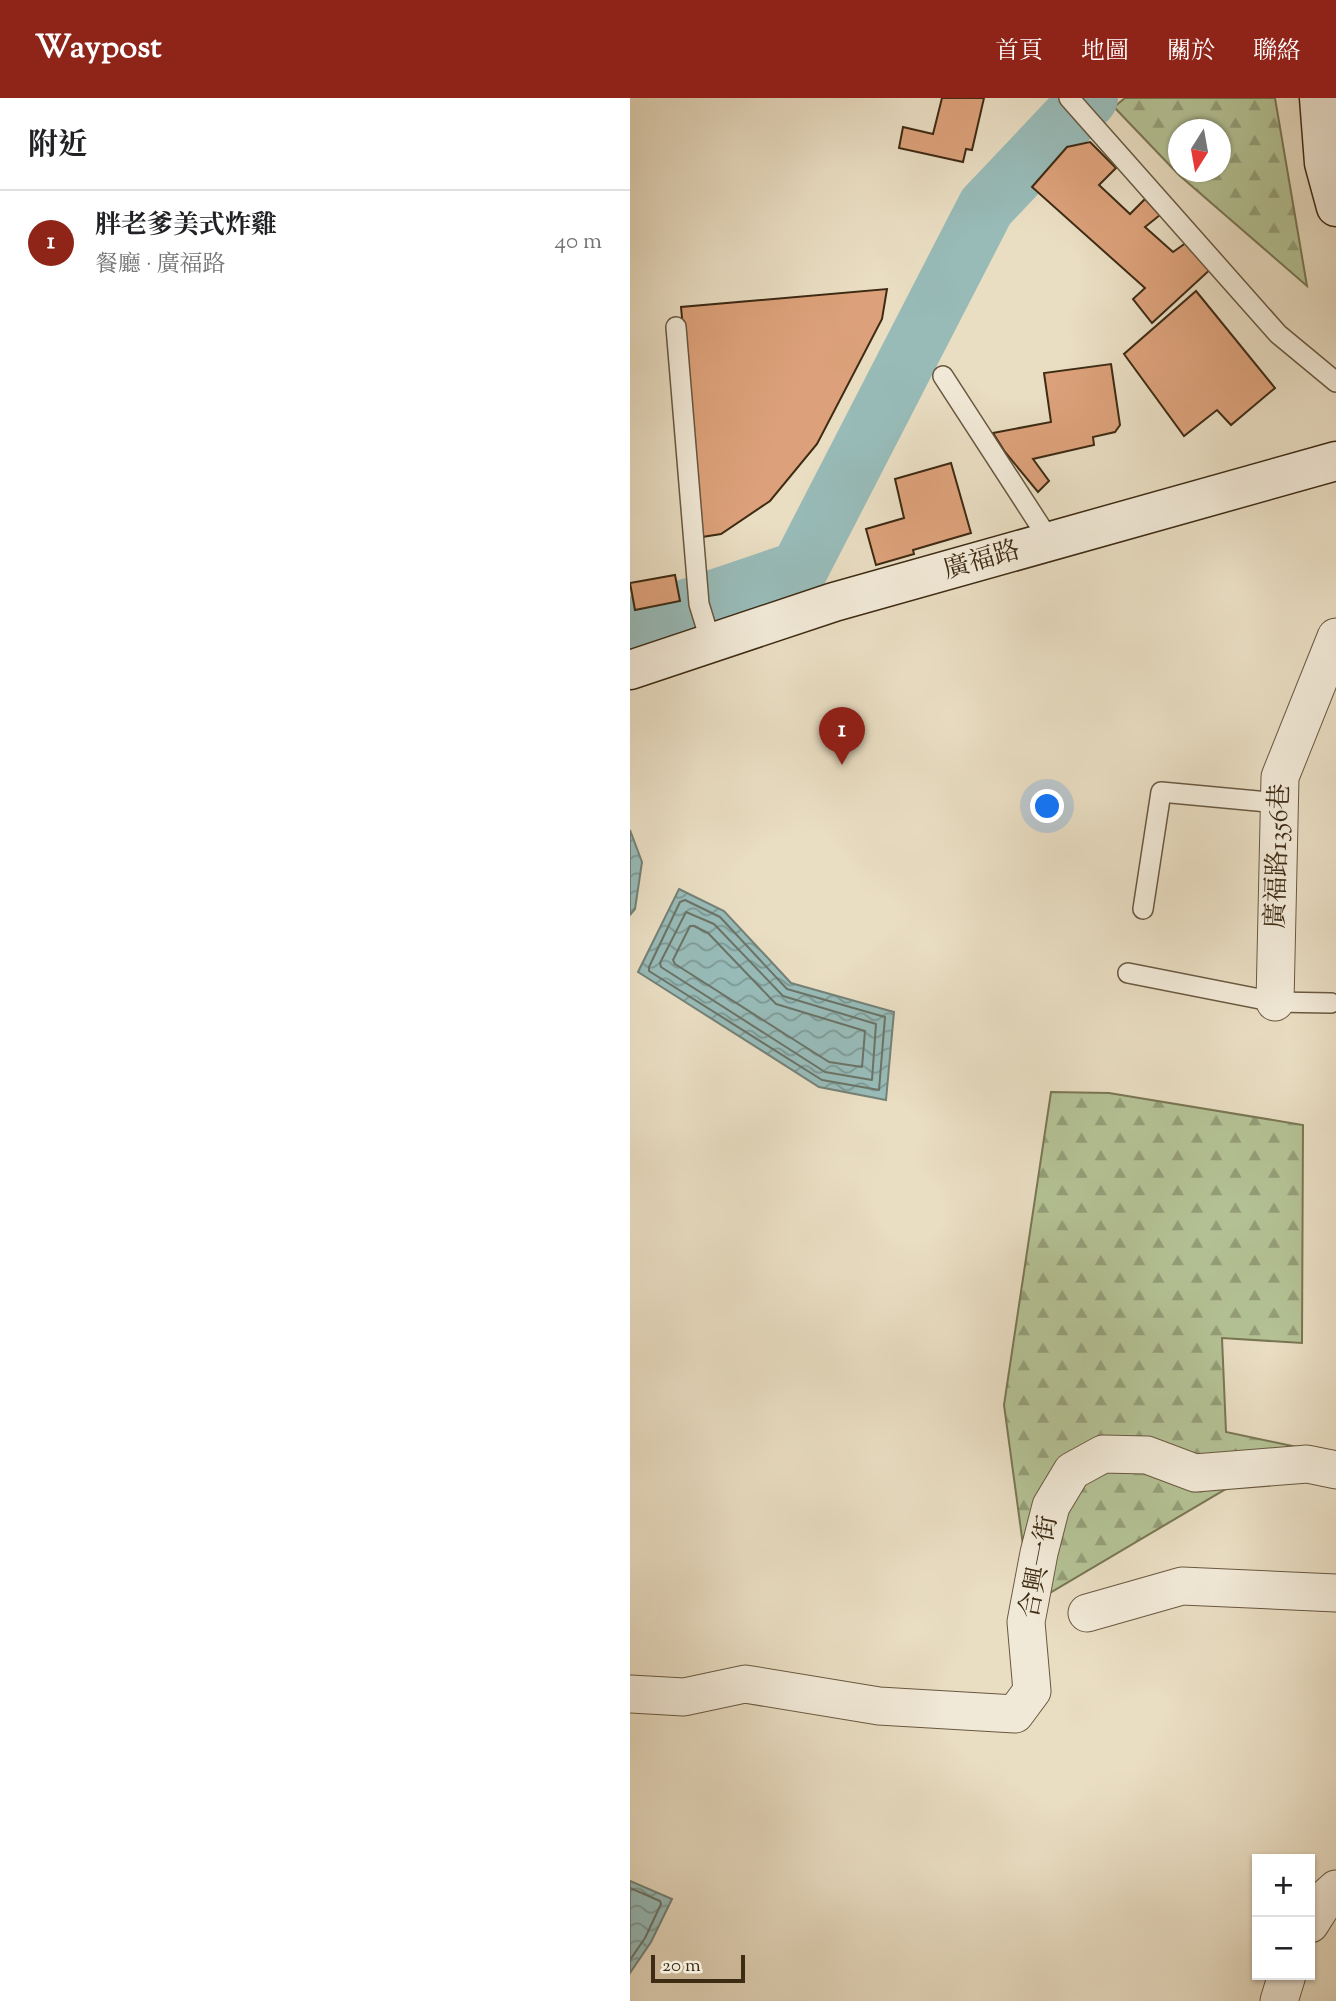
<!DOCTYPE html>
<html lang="zh-TW">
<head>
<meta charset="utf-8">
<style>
  :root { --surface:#fff; --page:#f2f2f2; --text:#202124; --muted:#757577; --line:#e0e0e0; --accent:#8f2418 }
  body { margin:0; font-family:"Sorts Mill Goudy","Noto Serif TC",serif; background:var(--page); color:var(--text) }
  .controls { position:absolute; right:21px; bottom:21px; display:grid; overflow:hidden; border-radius:0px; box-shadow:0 2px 5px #0004 }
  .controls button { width:63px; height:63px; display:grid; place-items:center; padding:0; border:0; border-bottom:2px solid var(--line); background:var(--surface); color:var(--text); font:35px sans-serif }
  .compass { position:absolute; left:538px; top:21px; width:63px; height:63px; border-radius:50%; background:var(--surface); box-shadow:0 2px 5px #0004; rotate:191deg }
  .scale { position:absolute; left:21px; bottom:18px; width:94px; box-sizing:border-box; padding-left:7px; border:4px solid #3e2b14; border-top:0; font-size:19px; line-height:24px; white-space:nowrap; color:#3e2b14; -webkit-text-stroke:5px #f1e9d7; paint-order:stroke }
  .you { position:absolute; left:418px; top:709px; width:24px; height:24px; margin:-18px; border:5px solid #fff; border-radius:50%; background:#1a73e8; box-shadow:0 0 0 10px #1a73e833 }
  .badge { display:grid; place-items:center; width:46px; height:46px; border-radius:50%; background:var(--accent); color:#fff; font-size:23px; font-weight:700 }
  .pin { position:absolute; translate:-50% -58px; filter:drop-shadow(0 2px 4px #0008) }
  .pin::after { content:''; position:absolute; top:37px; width:24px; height:21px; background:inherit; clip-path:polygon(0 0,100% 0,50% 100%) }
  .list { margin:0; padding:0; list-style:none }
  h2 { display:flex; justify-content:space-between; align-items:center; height:91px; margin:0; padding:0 28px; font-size:30px }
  h2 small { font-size:23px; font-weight:400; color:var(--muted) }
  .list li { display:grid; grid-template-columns:46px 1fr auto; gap:21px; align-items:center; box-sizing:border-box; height:105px; padding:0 28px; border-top:2px solid var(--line) }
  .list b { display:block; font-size:26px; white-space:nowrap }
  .list p { margin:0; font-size:23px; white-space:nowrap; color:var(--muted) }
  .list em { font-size:23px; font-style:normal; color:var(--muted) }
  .map { position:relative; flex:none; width:706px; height:1903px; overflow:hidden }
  header { display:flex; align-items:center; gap:42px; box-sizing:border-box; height:98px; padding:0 35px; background:var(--accent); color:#fff }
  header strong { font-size:33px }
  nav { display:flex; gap:38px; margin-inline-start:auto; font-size:24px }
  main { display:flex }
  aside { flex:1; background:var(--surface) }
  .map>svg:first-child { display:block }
</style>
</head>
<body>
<header>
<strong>Waypost</strong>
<nav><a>首頁</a><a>地圖</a><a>關於</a><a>聯絡</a></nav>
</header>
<main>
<aside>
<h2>附近<small></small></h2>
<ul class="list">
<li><span class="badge">1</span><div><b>胖老爹美式炸雞</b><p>餐廳 · 廣福路</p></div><em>40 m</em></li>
</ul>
</aside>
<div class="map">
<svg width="706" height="1903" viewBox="0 0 706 1903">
  <defs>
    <pattern id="forest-firs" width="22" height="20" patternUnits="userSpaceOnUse" patternTransform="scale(1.75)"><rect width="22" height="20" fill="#b4c295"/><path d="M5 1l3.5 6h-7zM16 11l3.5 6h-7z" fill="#949e78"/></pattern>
    <pattern id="water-waves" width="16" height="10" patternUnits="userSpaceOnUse" patternTransform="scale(1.75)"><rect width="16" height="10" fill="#98bbb8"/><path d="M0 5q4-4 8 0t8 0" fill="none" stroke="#7d9894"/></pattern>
  </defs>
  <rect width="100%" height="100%" fill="#e9ddc2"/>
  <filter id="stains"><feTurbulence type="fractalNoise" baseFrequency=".00286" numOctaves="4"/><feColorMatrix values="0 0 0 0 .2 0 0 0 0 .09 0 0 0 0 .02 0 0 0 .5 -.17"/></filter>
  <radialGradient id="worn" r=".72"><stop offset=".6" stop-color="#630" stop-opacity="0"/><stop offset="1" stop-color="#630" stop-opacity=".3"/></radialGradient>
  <!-- forest -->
  <g fill="url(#forest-firs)" stroke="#797654" stroke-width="2" fill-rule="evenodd">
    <path d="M 495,0 L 645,0 L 677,188 L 549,77 L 484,9 ZM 548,32 L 590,32 L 590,74 L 548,74 Z"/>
    <polygon points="421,994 479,995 673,1027 672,1245 592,1240 596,1334 667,1349 401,1506 374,1307"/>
  </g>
  <!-- water -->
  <g fill="url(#water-waves)" stroke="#748176" stroke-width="2">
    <polygon points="0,732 12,764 5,811 0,817"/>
    <polygon points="49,791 94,813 161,885 264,914 256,1002 189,989 8,874"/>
    <polygon points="0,1783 42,1801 21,1844 0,1875"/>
  </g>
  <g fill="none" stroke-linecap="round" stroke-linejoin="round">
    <!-- shore -->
    <g stroke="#6b7366" stroke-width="2">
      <polygon points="55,802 90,819 157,891 255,919 249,992 192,982 19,873 19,869 50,804"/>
      <polygon points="56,814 84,826 153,898 246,926 242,982 195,974 31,869 30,865"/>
      <polygon points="60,828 64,828 78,835 146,906 235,933 232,969 199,964 45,866 43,862"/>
      <polyline points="0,1790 30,1803 31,1806 15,1840 0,1862"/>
    </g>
    <!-- river -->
    <polyline stroke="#98bbb8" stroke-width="58" points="0,529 169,472 356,109 459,0"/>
  </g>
  <!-- building -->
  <g fill="#dca17a" stroke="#3e2b14" stroke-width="2">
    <polygon points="312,0 354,0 342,52 336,51 333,64 269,50 273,29 303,36"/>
    <polygon points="460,44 486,70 469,87 500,116 515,101 530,117 515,129 543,154 560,142 584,168 522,225 503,201 515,190 402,89 437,49"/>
    <polygon points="257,191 252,221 187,346 140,403 91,436 72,439 51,209"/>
    <polygon points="566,193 645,290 601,327 587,312 554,338 494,256"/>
    <polygon points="481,266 490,327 485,334 463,339 464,347 403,361 419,383 408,394 375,354 363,335 421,324 414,275"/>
    <polygon points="321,365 341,435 283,452 284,456 246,467 236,431 274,420 265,381"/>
    <polygon points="45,477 50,503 5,512 0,485"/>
  </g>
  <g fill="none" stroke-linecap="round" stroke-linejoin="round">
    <!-- lane casing -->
    <g stroke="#695840" stroke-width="22">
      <g id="lane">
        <polyline points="439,0 648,236 706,284"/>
        <polyline points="46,229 69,506 81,545"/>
        <polyline points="313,278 420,443"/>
        <polyline points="513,811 531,694 649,705"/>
        <polyline points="498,875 645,904 701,905"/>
      </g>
    </g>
    <!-- street casing -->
    <g stroke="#695840" stroke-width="39">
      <g id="street">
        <polyline points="645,904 650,679 706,539"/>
        <polyline points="457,1515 552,1488 706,1495"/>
        <polyline points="0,1596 54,1599 115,1586 249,1608 385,1616 402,1593 396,1524 409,1455 421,1408 442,1373 473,1356 517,1357 565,1375 677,1366 706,1372"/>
        <polyline points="680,1826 697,1799 706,1791"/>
        <polyline points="649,1903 657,1877"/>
      </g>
    </g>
    <!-- secondary casing -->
    <g stroke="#3e2b14" stroke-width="41">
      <g id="secondary">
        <polyline points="689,0 694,65 706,109"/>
        <polyline points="0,572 204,504 706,363"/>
      </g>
    </g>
    <!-- lane -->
    <use href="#lane" stroke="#f1e9d7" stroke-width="19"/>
    <!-- street -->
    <use href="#street" stroke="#f1e9d7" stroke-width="37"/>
    <!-- secondary -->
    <use href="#secondary" stroke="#f1e9d7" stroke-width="38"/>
  </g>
  <g text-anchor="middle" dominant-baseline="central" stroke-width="5" stroke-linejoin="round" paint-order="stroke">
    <!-- street labels -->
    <g font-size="26" fill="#3e2b14" stroke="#f1e9d7">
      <text transform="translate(352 463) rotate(-16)">廣福路</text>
      <text transform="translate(649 758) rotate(-88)">廣福路1356巷</text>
      <text transform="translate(410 1469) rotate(-79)">合興一街</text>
    </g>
  </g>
  <rect width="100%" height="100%" filter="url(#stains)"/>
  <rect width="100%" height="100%" fill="url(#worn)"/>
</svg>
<div class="controls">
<button>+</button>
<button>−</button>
</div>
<svg class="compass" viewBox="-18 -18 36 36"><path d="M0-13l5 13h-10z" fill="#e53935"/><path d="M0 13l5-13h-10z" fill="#757577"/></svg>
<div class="scale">20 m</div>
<div class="you"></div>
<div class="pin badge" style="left:212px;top:667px">1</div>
</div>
</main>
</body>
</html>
